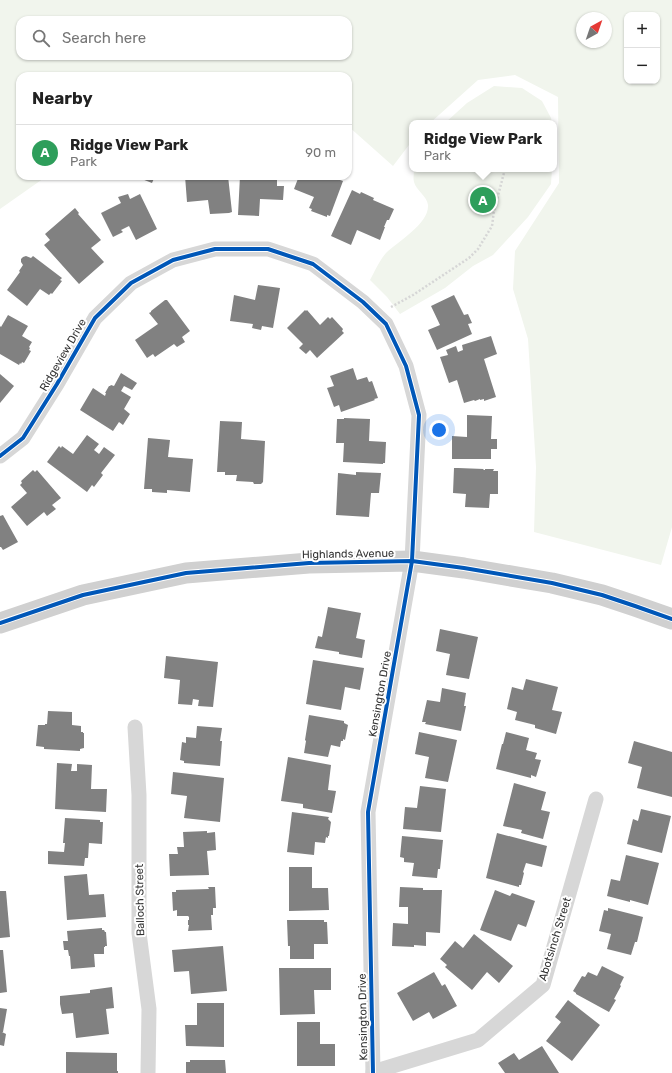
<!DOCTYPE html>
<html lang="en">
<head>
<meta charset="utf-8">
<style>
  :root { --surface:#fff; --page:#f6f6f6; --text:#222; --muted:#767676; --line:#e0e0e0; --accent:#7a7a7a }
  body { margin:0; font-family:Rubik,sans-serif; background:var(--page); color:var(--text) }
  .controls { position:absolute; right:12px; top:12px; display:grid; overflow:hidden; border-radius:8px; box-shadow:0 1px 3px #0004 }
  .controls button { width:36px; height:36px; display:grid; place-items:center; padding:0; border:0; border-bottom:1px solid var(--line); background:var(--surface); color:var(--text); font:20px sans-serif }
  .compass { position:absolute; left:576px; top:12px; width:36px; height:36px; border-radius:50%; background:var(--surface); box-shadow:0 1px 3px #0004; rotate:40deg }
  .you { position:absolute; left:439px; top:430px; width:14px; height:14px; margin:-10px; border:3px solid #fff; border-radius:50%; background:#1a73e8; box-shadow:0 0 0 6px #1a73e833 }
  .badge { display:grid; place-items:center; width:26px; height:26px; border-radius:50%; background:var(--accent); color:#fff; font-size:13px; font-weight:700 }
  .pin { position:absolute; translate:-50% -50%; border:2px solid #fff; box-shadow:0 1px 4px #0006 }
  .popup { position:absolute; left:409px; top:120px; width:148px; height:52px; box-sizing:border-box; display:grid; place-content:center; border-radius:8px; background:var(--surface); filter:drop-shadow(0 1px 3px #0005); font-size:13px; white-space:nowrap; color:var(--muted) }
  .popup b { font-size:15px; color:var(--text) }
  .popup::after { content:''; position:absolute; left:50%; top:100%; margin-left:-8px; border:8px solid transparent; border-top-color:var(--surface) }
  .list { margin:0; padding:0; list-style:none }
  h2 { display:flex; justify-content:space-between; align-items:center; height:52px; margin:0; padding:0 16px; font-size:17px }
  h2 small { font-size:13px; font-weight:400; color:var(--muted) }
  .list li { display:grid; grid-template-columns:26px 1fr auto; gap:12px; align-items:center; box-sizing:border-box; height:56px; padding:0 16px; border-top:1px solid var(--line) }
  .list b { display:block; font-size:15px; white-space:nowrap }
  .list p { margin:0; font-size:13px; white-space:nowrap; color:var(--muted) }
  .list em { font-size:13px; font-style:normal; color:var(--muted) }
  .icon { flex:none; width:22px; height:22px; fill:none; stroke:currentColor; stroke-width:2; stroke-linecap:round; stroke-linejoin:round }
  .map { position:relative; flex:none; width:672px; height:1073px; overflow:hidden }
  .search { position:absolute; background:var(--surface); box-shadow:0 1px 3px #0004; left:16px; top:16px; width:336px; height:44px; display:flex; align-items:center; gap:10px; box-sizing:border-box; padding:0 14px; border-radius:12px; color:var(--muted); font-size:15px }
  .panel { position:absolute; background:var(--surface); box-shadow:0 1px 3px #0004; left:16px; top:72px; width:336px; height:108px; border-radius:12px }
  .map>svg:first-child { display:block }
</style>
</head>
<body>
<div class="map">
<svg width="672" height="1073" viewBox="0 0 672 1073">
  <rect width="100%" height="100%" fill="#fff"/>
  <!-- green -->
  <g fill="#f1f5ed" fill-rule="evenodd">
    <path d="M 0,0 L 672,0 L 672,527 L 661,565 L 534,532 L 536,467 L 528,339 L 513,289 L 515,251 L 559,183 L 558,97 L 515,75 L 478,80 L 430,123 L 412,123 L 412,141 L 393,166 L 348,126 L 348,76 L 20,76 L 20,176 L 47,176 L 0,209 ZM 627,15 L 657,15 L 657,81 L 627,81 ZM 582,18 L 606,18 L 606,42 L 582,42 ZM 20,20 L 348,20 L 348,56 L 20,56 Z"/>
    <polygon points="494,86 522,88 542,101 551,118 552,123 445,123 467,103"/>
    <path d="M 414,169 L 552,169 L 551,184 L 528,217 L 493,255 L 473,266 L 445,288 L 400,314 L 387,297 L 370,280 C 375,271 379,261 386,253 C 398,241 429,224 428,205 C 427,196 416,190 414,182 C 413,178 414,173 414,169 Z"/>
  </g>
  <!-- building -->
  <g fill="#818181">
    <polygon points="134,176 155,176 152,183"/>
    <polygon points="185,176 228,176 232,212 229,213 210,214 208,200 187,202"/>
    <polygon points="240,176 284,176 284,180 277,180 277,186 284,186 283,200 260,199 259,216 238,215"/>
    <polygon points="299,176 334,176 334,178 343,181 330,216 327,215 327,217 311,211 312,209 309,208 314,197 294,189"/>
    <polygon points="352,190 360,194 361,192 374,198 373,200 394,209 389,220 387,220 384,227 385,227 380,240 357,230 351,245 331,236"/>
    <polygon points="128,194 130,199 140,194 157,229 136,240 129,226 121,230 123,232 113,237 101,213 121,203 118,197"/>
    <polygon points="75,208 79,213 78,214 101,240 91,248 104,262 79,284 44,245 50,240 45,234"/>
    <polygon points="26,256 31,258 33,256 62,278 60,280 62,281 52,294 51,293 49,295 40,289 27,306 7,290 20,272 19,271 23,265 21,262 21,259 23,257"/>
    <polygon points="258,285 280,288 273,328 262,326 261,330 252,328 253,324 230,321 234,295 255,300"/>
    <polygon points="454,295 464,315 468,314 472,323 468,324 472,334 437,350 428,330 440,325 431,306"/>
    <polygon points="165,300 167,300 190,331 182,337 185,342 177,347 174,344 155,357 153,354 147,358 135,340 158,324 149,313 151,312 151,311"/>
    <polygon points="305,310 306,311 307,310 320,325 328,317 330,319 332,317 343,329 342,331 344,333 317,358 310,350 306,354 299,348 303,344 287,328"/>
    <polygon points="8,315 28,326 22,336 32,342 29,347 30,348 29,350 31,351 24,363 22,362 21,364 20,363 19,365 0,354 0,326 1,327"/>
    <polygon points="491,336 497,354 484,359 496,397 484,401 484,399 480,400 480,399 475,401 474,400 464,403 457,380 449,383 440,357 448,355 446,350 456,346 458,352 463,350 462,345"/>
    <polygon points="353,368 357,380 367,377 369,382 372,381 378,398 374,399 375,400 341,412 339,405 334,407 327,388 334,386 330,376"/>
    <polygon points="121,373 137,383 132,390 124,386 121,391 131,397 124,409 130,414 123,425 119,422 113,431 80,410 93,388 105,396 106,393 105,393 109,386 110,386 111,385 114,386"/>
    <polygon points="0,374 14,386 0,403"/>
    <polygon points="467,415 492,416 491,439 497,439 497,449 491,449 491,459 452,459 452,436 467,437"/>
    <polygon points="344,418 370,419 369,441 386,442 385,463 383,463 383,464 343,462 344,443 336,443 337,419 344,419"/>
    <polygon points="220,421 242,422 241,439 265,441 263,482 261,484 254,484 253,482 236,481 237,475 225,475 225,472 217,472"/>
    <polygon points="87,435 99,444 94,450 99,454 104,447 115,455 101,473 103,475 94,487 92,485 87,492 47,462 59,446 61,448 62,446 73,454"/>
    <polygon points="148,438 170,440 168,457 193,459 190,492 167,490 167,493 152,492 152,489 144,489"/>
    <polygon points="454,468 458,468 484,469 483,470 485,470 485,469 494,469 493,471 498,471 498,494 490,494 489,508 465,507 466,494 453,493"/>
    <polygon points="33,470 35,472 37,470 61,498 52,505 56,509 47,516 44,512 27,526 11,507 27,493 20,485 22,483 21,481"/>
    <polygon points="356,472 381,473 379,493 371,493 369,517 336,515 338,473 356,475"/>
    <polygon points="3,515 18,542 3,550 1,547 0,547 0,516"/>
    <polygon points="328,607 361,613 356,638 365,640 362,658 339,654 339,652 315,648 318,636 322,637"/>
    <polygon points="440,629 478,637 469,679 446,675 450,654 436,651"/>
    <polygon points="166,656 218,662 213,707 198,706 199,700 193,699 192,705 178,704 180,680 164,678"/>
    <polygon points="313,660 364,668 360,690 345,687 341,710 306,704"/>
    <polygon points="526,679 558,687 552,710 562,712 556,734 535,728 535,725 515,720 517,712 507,709 512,687 523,690"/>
    <polygon points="442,688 466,693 464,706 466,706 461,731 425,724 426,722 422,722 427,700 440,702"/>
    <polygon points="48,711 72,712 72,725 81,726 81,732 83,732 83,733 84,733 84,748 80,749 80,751 44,749 44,747 36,746 38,725 45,725 45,724 47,724"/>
    <polygon points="309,715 344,721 344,723 348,725 345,740 343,739 343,741 341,741 340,747 331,745 328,757 304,753 306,741 305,740"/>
    <polygon points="197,726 222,728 220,741 222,741 220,766 184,763 184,761 180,760 182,742 186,743 186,737 196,738"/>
    <polygon points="419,732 457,740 448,782 425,778 429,757 415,754"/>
    <polygon points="506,732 529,738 526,750 537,753 535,759 541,760 536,777 531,775 531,778 496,769 502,744 503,744"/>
    <polygon points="634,741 672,752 672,797 637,788 642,767 628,763"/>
    <polygon points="288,757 331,765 328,790 336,791 332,813 303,808 303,804 281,801"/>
    <polygon points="57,763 72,764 71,771 77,771 77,764 92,765 91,789 107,789 106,812 55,809"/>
    <polygon points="173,772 224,778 220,822 184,818 187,796 171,794"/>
    <polygon points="514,783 546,792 541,810 550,812 543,839 521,833 522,830 503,826"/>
    <polygon points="420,786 446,789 441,832 403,829 405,807 417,808"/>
    <polygon points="641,809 671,816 662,853 627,844 633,819 638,821"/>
    <polygon points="292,812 329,817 328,819 331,822 329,836 328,836 328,838 326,837 325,843 315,842 314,855 287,852"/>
    <polygon points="65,818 100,820 100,822 103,822 102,844 89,843 88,858 85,858 84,866 48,864 48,851 64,852 65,843 63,843"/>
    <polygon points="207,831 207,833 215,832 216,850 207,851 209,875 170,876 169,854 178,854 177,847 184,847 183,832"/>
    <polygon points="497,833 547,846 542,867 526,863 523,872 524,873 521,885 519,885 519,887 486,878"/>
    <polygon points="402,836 443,840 440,869 438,869 437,878 412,876 414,863 404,862 404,858 400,857"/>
    <polygon points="626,855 659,863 648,905 630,900 630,902 607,896 611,879 620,881"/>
    <polygon points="289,867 312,867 312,888 328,888 329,910 289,911"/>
    <polygon points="87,874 89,895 104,894 106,917 67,920 64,876"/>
    <polygon points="208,887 215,887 216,908 213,908 213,915 211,915 212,930 188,931 189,925 188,925 188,920 189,920 189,917 188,916 177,916 177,910 173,911 172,892 176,892 176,890 209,889"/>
    <polygon points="400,887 423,888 423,890 442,890 440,933 426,932 426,946 414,945 414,947 392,946 393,923 408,924 408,907 399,907"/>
    <polygon points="495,890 510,896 512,893 535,901 526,927 518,924 511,941 480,930"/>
    <polygon points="0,891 6,891 10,937 0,938"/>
    <polygon points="608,908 643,917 637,942 635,942 631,955 607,949 611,934 599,931 604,910 608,911"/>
    <polygon points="287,920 324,920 324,922 327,922 328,944 314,944 314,959 290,959 290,946 288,946"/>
    <polygon points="102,928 102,930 104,930 105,932 106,932 107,946 105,946 105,947 104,947 104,954 94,954 95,967 71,969 70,956 69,956 68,950 64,950 63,941 68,941 67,931"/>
    <polygon points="474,934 513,966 499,983 487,972 472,990 445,967 447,965 440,959 455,941 463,948"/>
    <polygon points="223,946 227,991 191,994 189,971 174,972 172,950"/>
    <polygon points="0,950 3,950 7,992 0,993"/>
    <polygon points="602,966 624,977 620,985 621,986 614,999 616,1000 609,1012 576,994 576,993 573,991 582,976 585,977 588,972 597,976"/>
    <polygon points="279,968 331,968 331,990 314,990 315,1014 280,1015"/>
    <polygon points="434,972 442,986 445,984 457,1006 433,1019 429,1012 413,1021 397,993"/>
    <polygon points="112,987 114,1008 106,1009 109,1034 76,1038 73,1013 62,1014 60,1004 60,996 90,993 90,990"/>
    <polygon points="568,1000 600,1025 572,1061 546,1041 561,1022 555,1017"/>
    <polygon points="197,1003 224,1003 224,1047 186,1046 185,1025 197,1025"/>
    <polygon points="0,1008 7,1009 3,1032 2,1032 6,1034 4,1046 0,1045"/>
    <polygon points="297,1022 320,1022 320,1044 335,1044 335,1066 297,1066"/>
    <polygon points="542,1046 559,1073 505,1073 498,1063 514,1053 519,1060"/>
    <polygon points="66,1052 117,1053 117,1071 118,1071 118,1073 66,1073"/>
    <polygon points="190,1060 225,1060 226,1073 186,1073 186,1062 190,1062"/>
  </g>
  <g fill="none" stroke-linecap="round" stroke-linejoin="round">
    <!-- path -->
    <g stroke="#d6d6d6" stroke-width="2.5" stroke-dasharray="2 2" stroke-linecap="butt">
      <polyline points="489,121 491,123"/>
      <polyline points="391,307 413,295 469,258 478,249 492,226 494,211 505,169"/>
    </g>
    <!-- minor -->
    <g stroke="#d7d7d7" stroke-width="15">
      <polyline points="0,456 23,438 57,384 95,318 131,283 173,260 215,249 268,249 313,264 363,302 386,324 406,366 419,415 412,561 368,812 373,1073"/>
      <polyline points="135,727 139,795 139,933 149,1009 148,1073"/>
      <polyline points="373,1072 478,1040 543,985 596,799"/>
    </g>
    <!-- secondary -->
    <polyline stroke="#d0d0d0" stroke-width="21" points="0,623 83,595 186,573 309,563 412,561 464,568 552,583 602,595 635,606 672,619"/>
    <!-- cycleway casing -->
    <g stroke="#fff" stroke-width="6">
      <g id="cycleway">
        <polyline points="0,456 23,438 57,384 95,318 131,283 173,260 215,249 268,249 313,264 363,302 386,324 406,366 419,415 412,561 368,812 373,1073"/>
        <polyline points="0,623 83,595 186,573 309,563 412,561 464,568 552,583 602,595 635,606 672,619"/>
      </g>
    </g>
    <!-- cycleway -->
    <use href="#cycleway" stroke="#0057b8" stroke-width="4"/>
  </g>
  <g text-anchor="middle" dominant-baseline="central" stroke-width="4" stroke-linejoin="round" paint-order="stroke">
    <!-- street labels -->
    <g font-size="11" fill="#333" stroke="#fff">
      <text transform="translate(63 355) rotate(-60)">Ridgeview Drive</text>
      <text transform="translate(348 554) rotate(-1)">Highlands Avenue</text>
      <text transform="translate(380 694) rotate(-80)">Kensington Drive</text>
      <text transform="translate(140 900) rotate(-91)">Balloch Street</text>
      <text transform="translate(555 939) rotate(-73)">Abotsinch Street</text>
      <text transform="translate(363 1017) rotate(-91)">Kensington Drive</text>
    </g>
  </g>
</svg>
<div class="controls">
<button>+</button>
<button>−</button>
</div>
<svg class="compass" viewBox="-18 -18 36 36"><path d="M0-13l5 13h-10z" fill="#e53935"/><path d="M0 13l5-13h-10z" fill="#767676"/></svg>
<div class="you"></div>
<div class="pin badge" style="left:483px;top:200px;background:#2e9e5b">A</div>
<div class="popup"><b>Ridge View Park</b>Park</div>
<div class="search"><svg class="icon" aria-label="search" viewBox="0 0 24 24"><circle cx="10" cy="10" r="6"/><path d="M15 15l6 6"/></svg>Search here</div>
<section class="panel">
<h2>Nearby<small></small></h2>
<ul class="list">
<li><span class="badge" style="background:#2e9e5b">A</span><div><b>Ridge View Park</b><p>Park</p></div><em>90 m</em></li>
</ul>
</section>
</div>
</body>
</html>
